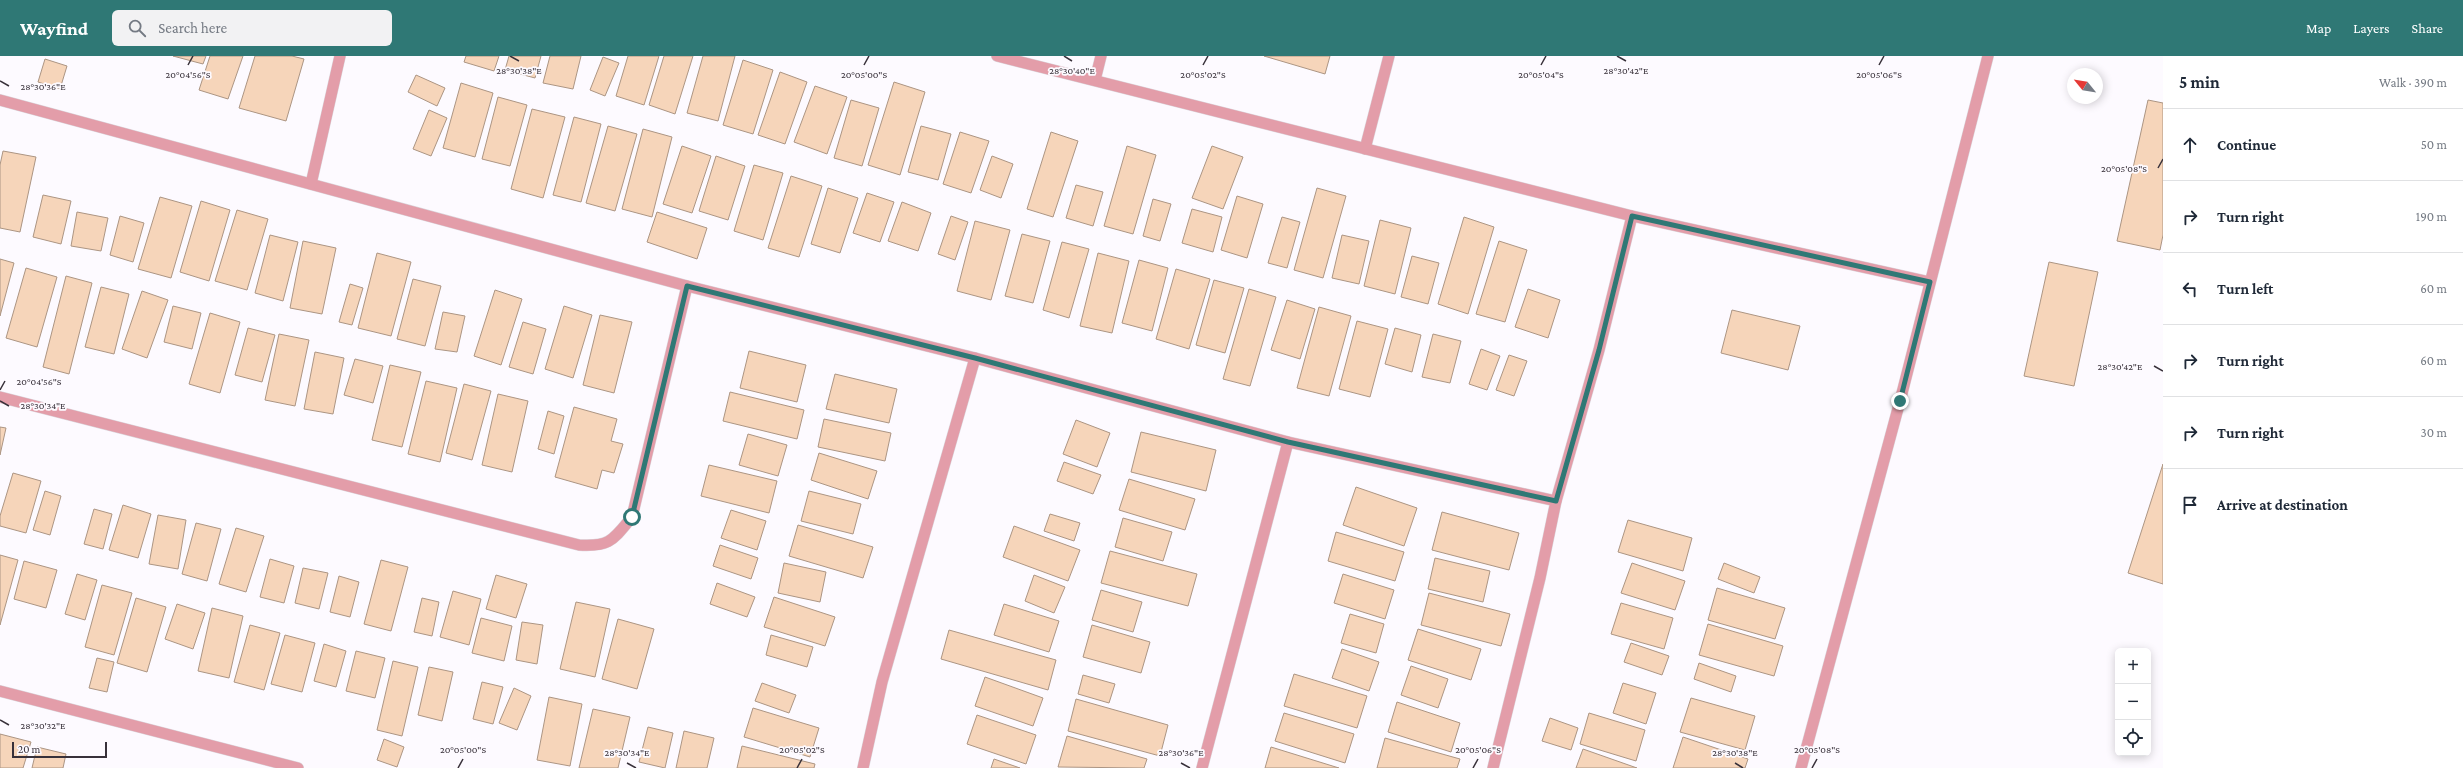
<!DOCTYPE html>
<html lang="en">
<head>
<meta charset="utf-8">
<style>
  :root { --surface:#fff; --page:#f2f2f3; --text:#1f2937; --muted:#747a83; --line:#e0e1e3; --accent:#2f7875 }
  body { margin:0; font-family:"Crimson Pro",serif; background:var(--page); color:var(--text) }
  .controls { position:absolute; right:12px; bottom:12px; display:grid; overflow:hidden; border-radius:6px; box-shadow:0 2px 10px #0003 }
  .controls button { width:36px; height:36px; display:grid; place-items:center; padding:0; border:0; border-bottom:1px solid var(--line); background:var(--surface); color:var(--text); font:20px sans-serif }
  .compass { position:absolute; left:2067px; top:12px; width:36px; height:36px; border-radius:50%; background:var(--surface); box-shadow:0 2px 10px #0003; rotate:300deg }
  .scale { position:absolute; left:12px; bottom:10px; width:95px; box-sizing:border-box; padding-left:4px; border:2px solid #38313a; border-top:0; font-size:11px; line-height:14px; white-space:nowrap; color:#38313a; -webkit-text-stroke:3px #fdfaff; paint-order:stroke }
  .stop { position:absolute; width:12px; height:12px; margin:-9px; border:3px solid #2f7875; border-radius:50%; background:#fff }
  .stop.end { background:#2f7875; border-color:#fff; box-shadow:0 1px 4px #0008 }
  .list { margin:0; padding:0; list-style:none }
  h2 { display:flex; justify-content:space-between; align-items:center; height:52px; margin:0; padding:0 16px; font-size:17px }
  h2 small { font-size:13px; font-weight:400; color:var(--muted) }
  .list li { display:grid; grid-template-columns:26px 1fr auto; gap:12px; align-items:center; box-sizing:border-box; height:72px; padding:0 16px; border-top:1px solid var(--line) }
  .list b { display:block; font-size:15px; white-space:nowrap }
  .list em { font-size:13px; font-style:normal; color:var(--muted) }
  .icon { flex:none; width:22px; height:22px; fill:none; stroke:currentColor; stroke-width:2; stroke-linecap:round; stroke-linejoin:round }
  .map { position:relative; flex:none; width:2163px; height:712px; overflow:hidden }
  header { display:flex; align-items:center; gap:24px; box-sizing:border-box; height:56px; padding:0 20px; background:var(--accent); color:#fff }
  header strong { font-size:19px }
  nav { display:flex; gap:22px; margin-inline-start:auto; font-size:14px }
  .search { width:280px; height:36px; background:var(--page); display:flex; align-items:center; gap:10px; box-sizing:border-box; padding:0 14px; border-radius:6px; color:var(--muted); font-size:15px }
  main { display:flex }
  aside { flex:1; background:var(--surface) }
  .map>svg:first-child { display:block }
</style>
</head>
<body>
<header>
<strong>Wayfind</strong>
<div class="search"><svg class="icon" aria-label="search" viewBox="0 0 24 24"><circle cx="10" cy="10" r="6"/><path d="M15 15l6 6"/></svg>Search here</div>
<nav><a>Map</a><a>Layers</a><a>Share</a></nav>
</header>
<main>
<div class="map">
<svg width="2163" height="712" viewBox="0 0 2163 712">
  <rect width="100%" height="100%" fill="#fdfaff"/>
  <!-- building -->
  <g fill="#f6d5ba" stroke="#ac9583">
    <polygon points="173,0 206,0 203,8"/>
    <polygon points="210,0 243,0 228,43 199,34"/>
    <polygon points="255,0 292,0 304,3 286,65 239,52"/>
    <polygon points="466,0 499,0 494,15 464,6"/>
    <polygon points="509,0 541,0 535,22 505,14"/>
    <polygon points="550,0 581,0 573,33 543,27"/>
    <polygon points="628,0 659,0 644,49 616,40"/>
    <polygon points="664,0 693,0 675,58 649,49"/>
    <polygon points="703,0 735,0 718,65 687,57"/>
    <polygon points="1264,0 1330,0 1325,18"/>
    <polygon points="603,1 619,7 605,40 590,34"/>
    <polygon points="45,3 67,10 60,33 38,26"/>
    <polygon points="743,4 773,14 753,78 723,69"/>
    <polygon points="780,16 807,26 785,88 758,79"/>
    <polygon points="416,19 445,32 437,50 408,36"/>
    <polygon points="894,26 925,36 900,119 868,109"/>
    <polygon points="461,27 493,37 475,101 443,92"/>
    <polygon points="815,30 847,41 827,98 794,86"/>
    <polygon points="498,41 527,49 510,110 482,103"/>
    <polygon points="851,44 879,52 862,110 834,102"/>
    <polygon points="2148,44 2163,47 2163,179 2160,194 2117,185"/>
    <polygon points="532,53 565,61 543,142 511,133"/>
    <polygon points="429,54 447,62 431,100 413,93"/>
    <polygon points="574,61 601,68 581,146 553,139"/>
    <polygon points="608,70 637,78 615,155 586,147"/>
    <polygon points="921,70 951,78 938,124 908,116"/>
    <polygon points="643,73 672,81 652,161 622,153"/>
    <polygon points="960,76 989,85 971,137 943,128"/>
    <polygon points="1051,76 1078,85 1053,161 1027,153"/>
    <polygon points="682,90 711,100 692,157 663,148"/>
    <polygon points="1127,90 1156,99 1133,178 1104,170"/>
    <polygon points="1212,90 1243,101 1223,153 1192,142"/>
    <polygon points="3,95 36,101 20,176 0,172 0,109"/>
    <polygon points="716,100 745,110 728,164 699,155"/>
    <polygon points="992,100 1013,108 1001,142 980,134"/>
    <polygon points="754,109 783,117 763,184 734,175"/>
    <polygon points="791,120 822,130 799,201 768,192"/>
    <polygon points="1076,129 1103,136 1093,170 1066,162"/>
    <polygon points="828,132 858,142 840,197 811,188"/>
    <polygon points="1317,132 1346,140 1323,222 1294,214"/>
    <polygon points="867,137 894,146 880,186 853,177"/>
    <polygon points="43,139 71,145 61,188 33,181"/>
    <polygon points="1237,140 1263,148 1247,202 1221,194"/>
    <polygon points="160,141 192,150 171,222 138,213"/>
    <polygon points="1153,143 1171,148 1160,185 1143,180"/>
    <polygon points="201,145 230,154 209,225 180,216"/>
    <polygon points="902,146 931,157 918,195 888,185"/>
    <polygon points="1192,153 1222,161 1213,196 1182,187"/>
    <polygon points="237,154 268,163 247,234 215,225"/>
    <polygon points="77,156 108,162 101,195 71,190"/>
    <polygon points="657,156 707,172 697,203 647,186"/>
    <polygon points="120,160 144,167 133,206 110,199"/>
    <polygon points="951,160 968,166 955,204 938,198"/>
    <polygon points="1282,161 1300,166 1287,212 1268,207"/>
    <polygon points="1464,161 1494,171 1468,258 1438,248"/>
    <polygon points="1380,164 1411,172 1395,238 1364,230"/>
    <polygon points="975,165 1010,174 991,244 957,235"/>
    <polygon points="1022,178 1050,185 1033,247 1005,240"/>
    <polygon points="270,179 298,186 283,245 255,237"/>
    <polygon points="1342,179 1369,185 1359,228 1332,222"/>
    <polygon points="303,185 336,192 322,258 290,252"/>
    <polygon points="1499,185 1527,194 1505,266 1476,258"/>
    <polygon points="1062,186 1089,193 1069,262 1043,254"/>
    <polygon points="377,197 411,206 391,280 358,272"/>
    <polygon points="1098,197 1129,205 1112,277 1080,270"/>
    <polygon points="1412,200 1439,207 1428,248 1401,241"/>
    <polygon points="0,203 14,207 0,260"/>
    <polygon points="1139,204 1168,212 1152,275 1122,267"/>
    <polygon points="2049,206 2098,216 2074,330 2024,320"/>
    <polygon points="26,212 57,221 37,291 6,282"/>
    <polygon points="1176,213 1210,223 1189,293 1156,283"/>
    <polygon points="66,220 92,227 69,318 43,311"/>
    <polygon points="413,223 441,230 425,290 397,283"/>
    <polygon points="1214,224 1244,232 1225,297 1196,289"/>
    <polygon points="350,228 363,232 352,269 339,266"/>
    <polygon points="101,231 129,238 114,298 85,291"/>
    <polygon points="1249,233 1276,241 1250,330 1223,323"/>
    <polygon points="1528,233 1560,244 1548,282 1515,271"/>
    <polygon points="495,234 522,243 501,309 474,300"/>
    <polygon points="142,235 168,244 147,302 122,293"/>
    <polygon points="1287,244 1315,253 1300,303 1271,294"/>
    <polygon points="173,250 201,257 192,293 164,286"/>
    <polygon points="564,250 592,259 573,322 545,313"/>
    <polygon points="1319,251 1351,260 1329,340 1297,332"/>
    <polygon points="1732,254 1800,270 1788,314 1721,297"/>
    <polygon points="443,256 465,260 457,296 435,293"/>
    <polygon points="210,257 240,266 220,337 189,328"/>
    <polygon points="600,259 632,266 614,337 583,329"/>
    <polygon points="1357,265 1388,273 1370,341 1339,333"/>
    <polygon points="523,266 546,273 533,318 509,311"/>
    <polygon points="248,272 275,279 262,326 235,319"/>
    <polygon points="1395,272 1421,279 1412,316 1385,308"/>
    <polygon points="279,278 309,284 295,350 265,344"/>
    <polygon points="1433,278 1461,285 1450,327 1422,321"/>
    <polygon points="1481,293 1500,300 1487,334 1469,328"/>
    <polygon points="749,295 806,309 797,346 740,332"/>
    <polygon points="315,296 344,302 333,358 304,353"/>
    <polygon points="1509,299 1527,305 1514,340 1496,334"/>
    <polygon points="355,303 383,310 373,347 344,339"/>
    <polygon points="390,309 421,316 402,391 372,384"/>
    <polygon points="835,318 897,333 889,367 826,353"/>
    <polygon points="426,325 457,332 440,406 408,398"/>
    <polygon points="464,328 491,335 472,404 446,397"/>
    <polygon points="730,336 804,354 797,383 723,365"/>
    <polygon points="498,338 528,345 512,416 482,409"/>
    <polygon points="574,351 617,363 611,385 623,388 614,417 602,414 597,433 555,421"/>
    <polygon points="548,355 564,360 554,398 538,393"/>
    <polygon points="824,363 891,377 885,405 818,391"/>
    <polygon points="1076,364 1110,377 1097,411 1063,398"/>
    <polygon points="0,371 6,372 0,399"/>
    <polygon points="1141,376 1216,394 1206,435 1131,416"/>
    <polygon points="748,378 787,389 778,420 739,409"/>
    <polygon points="819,397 877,415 868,443 811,424"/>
    <polygon points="1064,406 1101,419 1093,438 1057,425"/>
    <polygon points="2163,408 2163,528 2128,517"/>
    <polygon points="709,409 777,425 769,457 701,440"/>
    <polygon points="13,417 41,425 26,477 0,470 0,460"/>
    <polygon points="1129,423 1195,443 1185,474 1119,454"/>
    <polygon points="1356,431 1417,452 1404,490 1343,469"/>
    <polygon points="45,435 61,440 50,479 33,474"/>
    <polygon points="809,435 861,448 853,478 801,465"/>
    <polygon points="123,449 151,458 138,502 109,494"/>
    <polygon points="94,453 112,458 103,493 84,488"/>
    <polygon points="731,454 766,465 757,494 721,482"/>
    <polygon points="1442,456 1519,477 1509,514 1432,494"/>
    <polygon points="1050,458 1080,467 1074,485 1044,475"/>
    <polygon points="158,459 186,464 178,513 149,508"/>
    <polygon points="1123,462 1172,476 1163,505 1115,491"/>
    <polygon points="1628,464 1692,482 1683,515 1618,496"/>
    <polygon points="196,467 221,473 207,525 182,518"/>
    <polygon points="798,469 873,491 863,522 789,500"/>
    <polygon points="1014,470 1080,494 1068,525 1003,501"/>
    <polygon points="236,472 264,480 246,536 219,528"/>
    <polygon points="1336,476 1404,496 1395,525 1328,505"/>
    <polygon points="720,489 758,502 751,523 713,510"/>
    <polygon points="1110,495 1197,518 1188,550 1101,527"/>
    <polygon points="0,499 18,504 0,569"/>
    <polygon points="1435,502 1490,515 1483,546 1428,533"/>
    <polygon points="270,503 294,510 284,547 260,541"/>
    <polygon points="381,504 408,511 391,575 364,568"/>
    <polygon points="24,505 57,514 46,552 14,543"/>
    <polygon points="784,507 826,516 820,546 778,537"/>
    <polygon points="1632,507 1685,525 1675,554 1621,537"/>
    <polygon points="1724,507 1760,521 1754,537 1718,523"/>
    <polygon points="303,512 328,517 319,553 295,547"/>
    <polygon points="77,518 97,524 85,564 65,558"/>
    <polygon points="1343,518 1394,534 1385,563 1334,547"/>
    <polygon points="496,519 527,528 516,562 486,553"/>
    <polygon points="1034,519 1065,531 1054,557 1025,545"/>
    <polygon points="339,520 359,526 350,561 330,556"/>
    <polygon points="717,527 755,541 747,561 710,548"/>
    <polygon points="102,529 132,537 114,599 85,591"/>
    <polygon points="1717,532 1785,552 1775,583 1708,564"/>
    <polygon points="1101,534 1142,546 1133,576 1092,564"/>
    <polygon points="453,535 481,543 469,589 440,581"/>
    <polygon points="1429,537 1510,558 1501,590 1421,569"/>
    <polygon points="774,541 835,561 825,590 764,571"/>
    <polygon points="136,542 166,551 147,616 117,607"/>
    <polygon points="422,542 439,546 432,580 414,576"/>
    <polygon points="576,546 610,553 595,621 560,613"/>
    <polygon points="1621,547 1673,562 1664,593 1611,578"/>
    <polygon points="177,548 205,557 193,593 165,583"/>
    <polygon points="1004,548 1059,565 1049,596 994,579"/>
    <polygon points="212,552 243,560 229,622 198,615"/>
    <polygon points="1350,558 1384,568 1376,597 1341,587"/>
    <polygon points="481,562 512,570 504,605 472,597"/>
    <polygon points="618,563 654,573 637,633 602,623"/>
    <polygon points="522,566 543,569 537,608 516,604"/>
    <polygon points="1708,568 1783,590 1774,620 1699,599"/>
    <polygon points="250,569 280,577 264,634 234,626"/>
    <polygon points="1092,569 1150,586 1141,617 1083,601"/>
    <polygon points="1418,573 1481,593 1471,624 1408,604"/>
    <polygon points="949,574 1056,604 1048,634 941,603"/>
    <polygon points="285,579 315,587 302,636 271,628"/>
    <polygon points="771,579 813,591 807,611 766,599"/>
    <polygon points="1631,587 1669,600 1662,619 1624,606"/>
    <polygon points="324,588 346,595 336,631 314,625"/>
    <polygon points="1342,593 1379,606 1369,635 1332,622"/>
    <polygon points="356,595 385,602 375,642 346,635"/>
    <polygon points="97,602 114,606 107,636 89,632"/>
    <polygon points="393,605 418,611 402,680 377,674"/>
    <polygon points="1699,607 1736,620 1731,636 1694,623"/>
    <polygon points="1411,610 1448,623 1438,652 1401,639"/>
    <polygon points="429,611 453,616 442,665 418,659"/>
    <polygon points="1294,618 1367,640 1357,672 1284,650"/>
    <polygon points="1083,619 1115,628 1109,647 1078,638"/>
    <polygon points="985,621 1043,642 1033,670 975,650"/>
    <polygon points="482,626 503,631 493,668 473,663"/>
    <polygon points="762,627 796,639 789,657 755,645"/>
    <polygon points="1623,627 1656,637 1646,668 1613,657"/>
    <polygon points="514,632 531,640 517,674 499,667"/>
    <polygon points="549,641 582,648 570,710 537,704"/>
    <polygon points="1691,642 1755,660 1745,694 1680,676"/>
    <polygon points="1076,643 1168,669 1160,700 1068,675"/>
    <polygon points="1397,646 1460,667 1451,696 1388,676"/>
    <polygon points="753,652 819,672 810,701 744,681"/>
    <polygon points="593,653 630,661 618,712 579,712"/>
    <polygon points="1284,657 1354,678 1345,707 1275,685"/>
    <polygon points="1589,657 1645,674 1636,705 1580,688"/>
    <polygon points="977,659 1036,679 1026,708 967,688"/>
    <polygon points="1550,662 1578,672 1571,694 1542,685"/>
    <polygon points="648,671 673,677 665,712 639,706"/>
    <polygon points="684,675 714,682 707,712 676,712"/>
    <polygon points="0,678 31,686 23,712 0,712"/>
    <polygon points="1067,680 1147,703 1144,712 1058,711"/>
    <polygon points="1683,681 1748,703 1745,712 1673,712"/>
    <polygon points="1385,682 1460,703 1457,712 1377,712"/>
    <polygon points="384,683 404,691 397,711 377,704"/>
    <polygon points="742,690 815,708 814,712 737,712"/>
    <polygon points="37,691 66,698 63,712 32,712"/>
    <polygon points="1271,691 1339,712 1265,712"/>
    <polygon points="1583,693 1637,712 1576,712"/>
    <polygon points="994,703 1020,712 991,712"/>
  </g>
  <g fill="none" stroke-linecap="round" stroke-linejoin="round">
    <!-- minor casing -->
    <g stroke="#dad6dc" stroke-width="12">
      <g id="minor">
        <polyline points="997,0 1632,160 1930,226"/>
        <polyline points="1095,24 1101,0"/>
        <polyline points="0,44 687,230 975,302 1288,386 1556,445 1540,522 1493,712"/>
        <polyline points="1365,93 1389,0"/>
        <polyline points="311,128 340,0"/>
        <path d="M 0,341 L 579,489 C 610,491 613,484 632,461 L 687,230"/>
        <polyline points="1556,445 1599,294 1632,160"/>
        <polyline points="0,635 298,712"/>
        <polyline points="863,712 882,626 975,302"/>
        <polyline points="1202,712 1288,386"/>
        <polyline points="1801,712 1900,345 1988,0"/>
      </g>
    </g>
    <!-- minor -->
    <use href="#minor" stroke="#e39da9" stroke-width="11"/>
  </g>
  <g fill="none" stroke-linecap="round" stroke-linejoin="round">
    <!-- route -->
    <polyline stroke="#2f7875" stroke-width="5" points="632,461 687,230 975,302 1288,386 1556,445 1599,294 1632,160 1930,226 1900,345"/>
  </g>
  <!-- ticks -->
  <path fill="none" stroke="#38313a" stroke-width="1.5" d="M 510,0 L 519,5M 1064,0 L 1072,5M 1617,0 L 1626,5M 188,9 L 193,0M 864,9 L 869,0M 1203,9 L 1208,0M 1541,9 L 1546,0M 1879,9 L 1884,0M 0,25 L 9,30M 2158,112 L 2163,103M 2154,310 L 2163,315M 0,334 L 5,325M 0,345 L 9,350M 0,664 L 9,669M 627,707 L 636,712M 1181,707 L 1190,712M 1735,707 L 1743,712M 458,712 L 463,703M 797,712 L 802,703M 1473,712 L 1478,703M 1812,712 L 1817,703"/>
  <g font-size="10" text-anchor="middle" fill="#38313a" stroke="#fdfaff" stroke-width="3.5" stroke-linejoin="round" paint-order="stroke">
    <text x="519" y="18">28°30'38"E</text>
    <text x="1072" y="18">28°30'40"E</text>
    <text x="1626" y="18">28°30'42"E</text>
    <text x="188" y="22">20°04'56"S</text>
    <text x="864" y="22">20°05'00"S</text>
    <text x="1203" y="22">20°05'02"S</text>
    <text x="1541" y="22">20°05'04"S</text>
    <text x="1879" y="22">20°05'06"S</text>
    <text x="43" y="34">28°30'36"E</text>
    <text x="2124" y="116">20°05'08"S</text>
    <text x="2120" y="314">28°30'42"E</text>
    <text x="39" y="329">20°04'56"S</text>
    <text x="43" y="353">28°30'34"E</text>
    <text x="43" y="673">28°30'32"E</text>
    <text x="463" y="697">20°05'00"S</text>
    <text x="802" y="697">20°05'02"S</text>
    <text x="1478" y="697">20°05'06"S</text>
    <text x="1817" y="697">20°05'08"S</text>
    <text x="627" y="700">28°30'34"E</text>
    <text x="1181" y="700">28°30'36"E</text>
    <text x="1735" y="700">28°30'38"E</text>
  </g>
</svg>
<div class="controls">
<button>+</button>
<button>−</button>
<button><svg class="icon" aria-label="locate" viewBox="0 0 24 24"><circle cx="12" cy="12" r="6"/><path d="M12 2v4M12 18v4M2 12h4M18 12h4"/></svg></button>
</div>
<svg class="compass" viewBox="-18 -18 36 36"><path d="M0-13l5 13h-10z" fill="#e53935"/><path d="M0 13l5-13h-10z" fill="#747a83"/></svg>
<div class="scale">20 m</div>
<div class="stop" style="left:632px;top:461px"></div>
<div class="stop end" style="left:1900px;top:345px"></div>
</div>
<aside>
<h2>5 min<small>Walk · 390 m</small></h2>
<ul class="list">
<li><svg class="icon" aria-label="ahead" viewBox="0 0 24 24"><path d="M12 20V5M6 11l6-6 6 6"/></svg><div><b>Continue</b></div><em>50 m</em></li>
<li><svg class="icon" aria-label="right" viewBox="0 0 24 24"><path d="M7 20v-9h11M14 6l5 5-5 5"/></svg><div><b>Turn right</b></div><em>190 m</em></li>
<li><svg class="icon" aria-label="left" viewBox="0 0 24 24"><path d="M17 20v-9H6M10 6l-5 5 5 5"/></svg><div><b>Turn left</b></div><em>60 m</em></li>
<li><svg class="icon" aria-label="right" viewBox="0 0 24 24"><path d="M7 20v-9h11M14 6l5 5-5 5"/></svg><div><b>Turn right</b></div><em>60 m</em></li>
<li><svg class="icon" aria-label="right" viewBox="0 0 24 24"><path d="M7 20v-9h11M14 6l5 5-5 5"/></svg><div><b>Turn right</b></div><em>30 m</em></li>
<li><svg class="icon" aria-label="arrive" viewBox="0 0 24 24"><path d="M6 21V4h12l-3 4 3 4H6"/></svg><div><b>Arrive at destination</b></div></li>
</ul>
</aside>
</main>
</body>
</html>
